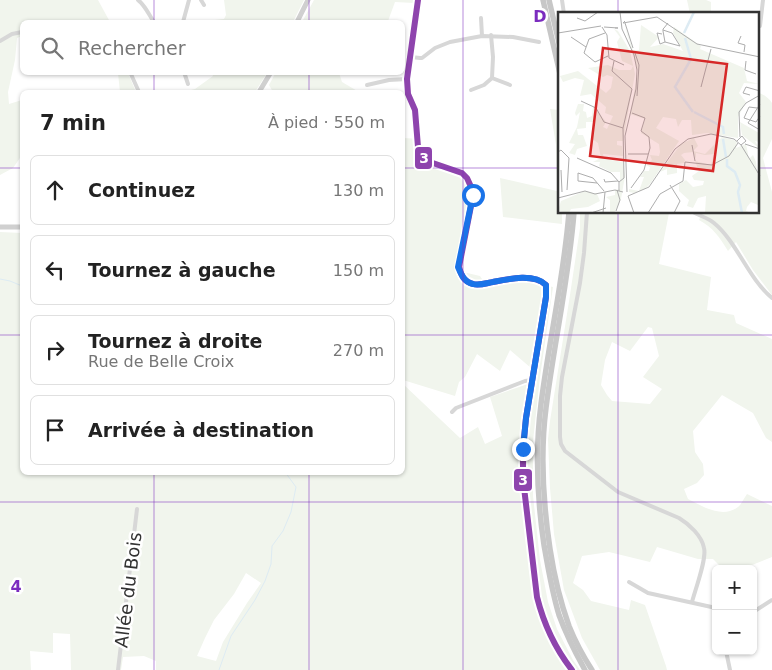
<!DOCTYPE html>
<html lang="fr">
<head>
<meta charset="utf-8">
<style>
  :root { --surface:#fff; --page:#f6f6f6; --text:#222; --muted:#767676; --line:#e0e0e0 }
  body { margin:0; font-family:"DejaVu Sans",sans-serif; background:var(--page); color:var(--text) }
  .controls { position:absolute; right:15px; bottom:15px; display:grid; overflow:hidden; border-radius:8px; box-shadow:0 1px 4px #0004 }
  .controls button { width:45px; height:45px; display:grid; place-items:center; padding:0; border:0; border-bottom:1px solid var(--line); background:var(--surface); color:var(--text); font:25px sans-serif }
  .stop { position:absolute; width:15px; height:15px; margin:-11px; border:4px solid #1a73e8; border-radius:50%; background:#fff }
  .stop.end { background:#1a73e8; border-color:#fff; box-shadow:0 1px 5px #0008 }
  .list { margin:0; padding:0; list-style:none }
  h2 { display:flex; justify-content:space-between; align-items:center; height:65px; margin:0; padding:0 20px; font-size:21px }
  h2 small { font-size:16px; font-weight:400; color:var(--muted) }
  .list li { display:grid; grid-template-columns:32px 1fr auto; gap:15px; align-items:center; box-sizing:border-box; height:70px; margin:0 10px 10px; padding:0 10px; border:1px solid var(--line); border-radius:8px }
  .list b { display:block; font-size:19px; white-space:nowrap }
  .list p { margin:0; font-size:16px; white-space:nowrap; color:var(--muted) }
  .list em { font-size:16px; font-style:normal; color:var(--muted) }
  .icon { flex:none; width:28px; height:28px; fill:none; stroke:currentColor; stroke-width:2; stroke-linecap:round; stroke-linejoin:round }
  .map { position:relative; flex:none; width:772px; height:670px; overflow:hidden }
  .search { position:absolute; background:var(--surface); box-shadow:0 1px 4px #0004; left:20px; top:20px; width:385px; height:55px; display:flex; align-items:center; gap:12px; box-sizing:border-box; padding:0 18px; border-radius:8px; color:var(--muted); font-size:19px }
  .panel { position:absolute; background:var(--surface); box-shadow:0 1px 4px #0004; left:20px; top:90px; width:385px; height:385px; border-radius:8px }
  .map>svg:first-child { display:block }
</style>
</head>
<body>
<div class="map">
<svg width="772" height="670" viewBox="0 0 772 670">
  <rect width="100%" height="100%" fill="#fff"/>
  <!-- green -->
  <g fill="#f1f5ed" fill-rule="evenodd">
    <polygon points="0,0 98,0 110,22 22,22 22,36 17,38 15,60 8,92 9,104 22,100 22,155 13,168 0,175"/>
    <polygon points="224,0 304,0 293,22 195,22 224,19 226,15"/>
    <polygon points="314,0 415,0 414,3 395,2 388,21 388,22 302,22"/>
    <polygon points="687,0 706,0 711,2 711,14 690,14"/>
    <polygon points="276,72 339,73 342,82 359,92 273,92 269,85"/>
    <polygon points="118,73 128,73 136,92 120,92"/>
    <polygon points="212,73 212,72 267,73 255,92 183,92 195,89 213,76"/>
    <path d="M 758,93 C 764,94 769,98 772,103 L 772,139 L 763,158 L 772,192 L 772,295 L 753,270 L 736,242 L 728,251 C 719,236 713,228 699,220 L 702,213 L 758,212 Z"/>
    <polygon points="550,109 559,110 559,115 560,212 562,213 562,224 503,217 500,178 557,191 556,145"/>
    <path d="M 403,138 L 421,139 L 423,150 L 429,157 L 462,168 L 472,180 L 475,191 L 461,265 L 463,272 L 480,276 L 486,285 L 508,282 L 526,282 L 553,287 L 540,377 L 533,441 L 533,496 L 540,560 L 548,602 L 557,629 L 573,660 L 580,670 L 156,670 L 156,661 L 144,656 L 123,657 L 121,670 L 71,670 L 70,634 L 53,633 L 53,653 L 30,651 L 31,670 L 0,670 L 0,232 L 22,233 L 22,472 L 402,472 L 403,384 L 460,438 L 478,427 L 485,444 L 502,436 L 490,397 L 528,384 L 531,368 L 510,350 L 500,371 L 477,354 L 465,377 L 459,382 L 455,396 L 403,380 ZM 246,573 L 261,583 L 247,603 L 223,642 L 216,661 L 197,656 L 205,638 L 214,620 L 234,594 Z"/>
    <path d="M 580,213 L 669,213 L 659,264 L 711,277 L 707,310 L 734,315 L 736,323 L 772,339 L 772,442 L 766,438 L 753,413 L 722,395 L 693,431 L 695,452 L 703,464 L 704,475 L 697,483 L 684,489 L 688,499 C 702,506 722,519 738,507 C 741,505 744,498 747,494 L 772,506 L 772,557 L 742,569 L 723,569 L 713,559 L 698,559 L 657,547 L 650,562 L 609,552 L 582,556 L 573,583 L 583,590 L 591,601 L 629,610 L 631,600 L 645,605 L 666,666 L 667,670 L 600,670 L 582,638 L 564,590 L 554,534 L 550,488 L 548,439 L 550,421 L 570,295 L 580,228 ZM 648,327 L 652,328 L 659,356 L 643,377 L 662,389 L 650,404 L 612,401 L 607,395 L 601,385 L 605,360 L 612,342 L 630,351 Z"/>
  </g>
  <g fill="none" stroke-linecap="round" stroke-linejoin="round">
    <!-- stream -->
    <g stroke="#ddebf3" stroke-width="1">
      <polyline points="0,279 10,281 22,286"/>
      <polyline points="219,670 231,636 255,600 265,581 271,564 272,546 283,531 291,512 296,487 285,472"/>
    </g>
    <!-- minor -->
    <g stroke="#d7d7d7" stroke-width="4">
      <path d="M 138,0 C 145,5 149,15 154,22"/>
      <polyline points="201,0 204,5"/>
      <polyline points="562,0 564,14"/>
      <polyline points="481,18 482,36"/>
      <polyline points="183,22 189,0"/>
      <polyline points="760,26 763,0"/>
      <polyline points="0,41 12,34 22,32"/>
      <polyline points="411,57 420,58 422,58 435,48 450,42 482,36 513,37 539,42"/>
      <polyline points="130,72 139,92"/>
      <polyline points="184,72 188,84"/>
      <polyline points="492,78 510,85"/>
      <polyline points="367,85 389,80 407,79"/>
      <polyline points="471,90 484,85 492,78 493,57 491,35"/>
      <path d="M 587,212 L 584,253 L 580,283 L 562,377 L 560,396 L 560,437 L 561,444 L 565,451 L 618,492 L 679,518 C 689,524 702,536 704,548 C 707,559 695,590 692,602"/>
      <path d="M 693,212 C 700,216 708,218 714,223 C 737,242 748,278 772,298"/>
      <polyline points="452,412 456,408 525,381 532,380"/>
      <polyline points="629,582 648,593 716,608"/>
      <polyline points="753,612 772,600"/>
      <polyline points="726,651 730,670"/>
      <polyline points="118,670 137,509"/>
    </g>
    <!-- tertiary -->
    <path stroke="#d7d7d7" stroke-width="4.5" d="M 418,0 L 407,79 L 408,94 L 415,110 L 418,147 L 423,157 L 427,161 L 462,173 L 467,178 L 472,189 L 472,201 L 459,267 C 461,275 464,282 473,284 C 479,286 487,283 493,282 C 508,279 533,273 546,285 L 546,297 L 526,418 L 523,449 L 523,479 L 537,597 C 544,625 554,647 572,670"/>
    <!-- secondary -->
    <g stroke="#d0d0d0" stroke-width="5">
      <polyline points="297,22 308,0"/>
      <polyline points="259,92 271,72"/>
      <polyline points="0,227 22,227"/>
    </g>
    <!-- trunk -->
    <g stroke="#c7c7c7" stroke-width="5.5">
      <polyline points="543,0 560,74"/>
      <polyline points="549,0 560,47"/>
      <path d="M 569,212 C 564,277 549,340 541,404 C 535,451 537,498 544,545 C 548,568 552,592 559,615 C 566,634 575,652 585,670"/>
      <path d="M 574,212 C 569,278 554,343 546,408 C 540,455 543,502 550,549 C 554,575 560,601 569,626 C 575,641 583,656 592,670"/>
    </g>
    <!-- bus-1 casing -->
    <g stroke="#fff" stroke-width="10">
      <path id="bus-1" d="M 418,0 L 407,79 L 408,94 L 415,110 L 418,147 L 423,157 L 427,161 L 462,173 L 467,178 L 472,189 L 472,201 L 459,267 C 461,275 464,282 473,284 C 479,286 487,283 493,282 C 508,279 533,273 546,285 L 546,297 L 526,418 L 523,449 L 523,479 L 537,597 C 544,625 554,647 572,670"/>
    </g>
    <!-- bus-1 -->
    <use href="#bus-1" stroke="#8e44ad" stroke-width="6"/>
  </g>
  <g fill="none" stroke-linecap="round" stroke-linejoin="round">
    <!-- route -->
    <path stroke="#1a73e8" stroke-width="6" d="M 473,195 L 458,267 C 461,274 464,282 473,284 C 479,286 487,283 493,282 C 508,279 534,273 546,285 L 546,297 L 526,418 L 523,449"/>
  </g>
  <!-- grid -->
  <path fill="none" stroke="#7b2cbf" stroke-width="1" stroke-opacity="0.55" d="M 154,0 L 154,22M 309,0 L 309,22M 463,0 L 463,670M 618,0 L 618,14M 154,72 L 154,92M 309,72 L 309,92M 0,168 L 22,168M 402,168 L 560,168M 758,168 L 772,168M 618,212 L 618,670M 0,335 L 22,335M 402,335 L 772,335M 154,472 L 154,670M 309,472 L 309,670M 0,502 L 772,502"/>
  <g text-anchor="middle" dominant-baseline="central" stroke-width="5" stroke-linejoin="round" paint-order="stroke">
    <!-- street labels -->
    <g font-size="18" fill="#333" stroke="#fff">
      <text transform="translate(128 590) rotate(-83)">Allée du Bois</text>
    </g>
  </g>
  <!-- overview -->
  <g transform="translate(558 12)">
    <rect width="201" height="201" fill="#fff"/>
    <path d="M 66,12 L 75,38 L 81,38 L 83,13 L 101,25 L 92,35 L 105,32 L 125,39 L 115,21 L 116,15 L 143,34 L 142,37 L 186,56 L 189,69 L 201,72 L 186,71 L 181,81 L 188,90 L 180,105 L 180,126 L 149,121 L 134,123 L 133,108 L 124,108 L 120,115 L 118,107 L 105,105 L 98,116 L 121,129 L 92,172 L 87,177 L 76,181 L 71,180 L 71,177 L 81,179 L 86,165 L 82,165 L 86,159 L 91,159 L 92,155 L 88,153 L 94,148 L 92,143 L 101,144 L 102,140 L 101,132 L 83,121 L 87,107 L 72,102 L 80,59 ZM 56,17 L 60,19 L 72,39 L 77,62 L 65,129 L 59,129 L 59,133 L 64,134 L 65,144 L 45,142 L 46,147 L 65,150 L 67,164 L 63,187 L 56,201 L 52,201 L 52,188 L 48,185 L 57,183 L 57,178 L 62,177 L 62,160 L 53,160 L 41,154 L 42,150 L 35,150 L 43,146 L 40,131 L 33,126 L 35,110 L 28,110 L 28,116 L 19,117 L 20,123 L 25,123 L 29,134 L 19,137 L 17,143 L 11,141 L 17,132 L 11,131 L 19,115 L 22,100 L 18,104 L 17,101 L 20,92 L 26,92 L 25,99 L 28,100 L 29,106 L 34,104 L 35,94 L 37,96 L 48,110 L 45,115 L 49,117 L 55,104 L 47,101 L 48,95 L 33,82 L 22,84 L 26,68 L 17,66 L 5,70 L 2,64 L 20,59 L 48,81 L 53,76 L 55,65 L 49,63 L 45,65 L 30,56 L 50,53 L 61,58 L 73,58 L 75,54 L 64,49 L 59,30 L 62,25 ZM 182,110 L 201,121 L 201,130 L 197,129 L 201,136 L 184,123 ZM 164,125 L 179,129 L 178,136 L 188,132 L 191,147 L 195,143 L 198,150 L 202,188 L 200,193 L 193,190 L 189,195 L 188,199 L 193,201 L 147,201 L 148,184 L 140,186 L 135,196 L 129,194 L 131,188 L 121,179 L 121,172 L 128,168 L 135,175 L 145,173 L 146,169 L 136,168 L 134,164 L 141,159 L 137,149 L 153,153 L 156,142 L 147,143 L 138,141 L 138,147 L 135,140 L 126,141 L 123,143 L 127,148 L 126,151 L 119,152 L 119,161 L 109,163 L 109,157 L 102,160 L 123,132 L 136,126 L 140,134 L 135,139 L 147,142 ZM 27,179 L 39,182 L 42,189 L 30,195 L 13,197 L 11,201 L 0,199 L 3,189 Z" fill="#f1f5ed"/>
    <path fill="none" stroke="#ddebf3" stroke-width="2.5" d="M 126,21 L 136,0M 127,26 L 133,47 L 117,75 L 135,100M 136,100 L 165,115 L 166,122M 165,127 L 168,145M 169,147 L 169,154 L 177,160 L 182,173 L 180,180 L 184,201"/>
    <path fill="none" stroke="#adadad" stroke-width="1" d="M 62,0 L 64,17 L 76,43 L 79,58 L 78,77 L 67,124 L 69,180M 19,6 L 27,9 L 40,0M 67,9 L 65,11 L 99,5 L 139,32 L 202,45M 67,11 L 75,36M 44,15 L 49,23 L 51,46 L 66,53M 46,15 L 60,16 L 57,16M 105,18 L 114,21 L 122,34 L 107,30 L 105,19 L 105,17 L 106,16 L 110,11M 0,21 L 43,14M 47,21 L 31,27 L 26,41 L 37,50 L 50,44M 104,22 L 99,21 L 102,32 L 107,30M 183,24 L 180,31 L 187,33 L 186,40M 13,25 L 28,35M 77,41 L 81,53 L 79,84M 56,49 L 54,59 L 74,77 L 65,116 L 66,166 L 61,170M 188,49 L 187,58 L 198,62M 143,75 L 153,37M 192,83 L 185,81 L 188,75 L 202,79M 23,89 L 38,96 L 46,110 L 65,116M 202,92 L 190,111 L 202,118M 199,96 L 191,95 L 186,106 L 198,110 L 202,104M 182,125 L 181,100 L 188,91 L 202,83M 187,132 L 202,137M 134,133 L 137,149M 183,133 L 202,164M 0,140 L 3,138 L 11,146 L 9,178M 70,142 L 90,142M 19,146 L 53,161 L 61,170 L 61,179M 3,158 L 4,180M 46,167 L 47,170 L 60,169M 39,171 L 20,169 L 20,161 L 35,166 L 46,179M 112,173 L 122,189 L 116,201M 73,176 L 86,158 L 92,136 L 91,125 L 83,119 L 87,106 L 74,101M 70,184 L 76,201M 70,184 L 91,175 L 117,137 L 130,127 L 153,122 L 176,127 L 183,133 L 188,129 L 184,124 L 179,129M 0,186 L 27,179 L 37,182 L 57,178 L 65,180M 58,199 L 62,188 L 59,178M 33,201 L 48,196M 45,201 L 47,180M 90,201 L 102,182 L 125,169 L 127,150 L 154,153 L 171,144 L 180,131"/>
    <path fill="#d62828" fill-opacity="0.15" stroke="#d62828" stroke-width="2.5" d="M 45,36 L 169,52 L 155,159 L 32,144 Z"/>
    <rect width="201" height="201" fill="none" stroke="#333" stroke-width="2.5"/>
  </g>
  <g font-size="16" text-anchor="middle" font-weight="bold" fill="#7b2cbf" stroke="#fff" stroke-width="5" stroke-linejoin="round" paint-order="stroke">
    <text x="540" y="22">D</text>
    <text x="16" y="592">4</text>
  </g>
  <g stroke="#fff" stroke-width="2">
    <rect x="414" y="146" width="19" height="24" rx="5" fill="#8e44ad"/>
    <rect x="513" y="468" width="20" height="24" rx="5" fill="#8e44ad"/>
  </g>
  <g font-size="14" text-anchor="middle" font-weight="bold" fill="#fff">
    <text x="424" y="163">3</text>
    <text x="523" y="485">3</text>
  </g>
</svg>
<div class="controls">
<button>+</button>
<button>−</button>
</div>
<div class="stop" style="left:473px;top:195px"></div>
<div class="stop end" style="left:523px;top:449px"></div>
<div class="search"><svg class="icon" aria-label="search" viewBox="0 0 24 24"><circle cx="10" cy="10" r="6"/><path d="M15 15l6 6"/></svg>Rechercher</div>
<section class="panel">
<h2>7 min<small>À pied · 550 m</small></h2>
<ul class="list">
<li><svg class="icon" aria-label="ahead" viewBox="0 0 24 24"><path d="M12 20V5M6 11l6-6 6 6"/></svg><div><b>Continuez</b></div><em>130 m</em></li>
<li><svg class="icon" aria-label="left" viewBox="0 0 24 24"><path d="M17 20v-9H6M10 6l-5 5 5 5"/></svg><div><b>Tournez à gauche</b></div><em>150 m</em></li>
<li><svg class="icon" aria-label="right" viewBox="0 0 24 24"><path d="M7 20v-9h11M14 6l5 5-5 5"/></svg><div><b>Tournez à droite</b><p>Rue de Belle Croix</p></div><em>270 m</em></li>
<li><svg class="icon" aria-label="arrive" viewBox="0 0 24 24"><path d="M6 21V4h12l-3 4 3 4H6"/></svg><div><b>Arrivée à destination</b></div></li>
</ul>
</section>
</div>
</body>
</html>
